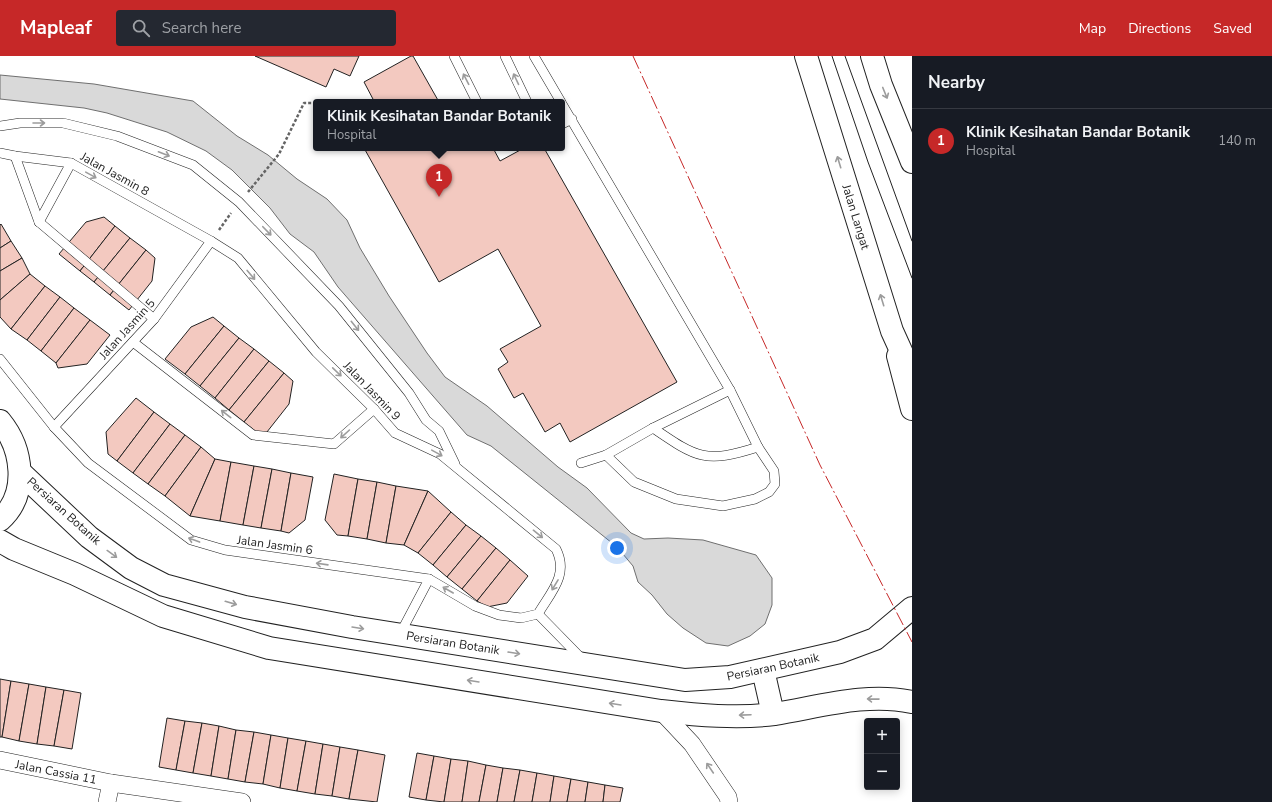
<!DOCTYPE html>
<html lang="en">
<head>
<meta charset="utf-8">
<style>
  :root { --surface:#171b24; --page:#242831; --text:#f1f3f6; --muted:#9ea1a6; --line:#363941; --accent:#c62828 }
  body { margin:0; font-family:"Nunito Sans",sans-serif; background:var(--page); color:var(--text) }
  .controls { position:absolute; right:12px; bottom:12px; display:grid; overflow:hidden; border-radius:4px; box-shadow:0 2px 10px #0003 }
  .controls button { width:36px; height:36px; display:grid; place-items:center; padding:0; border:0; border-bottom:1px solid var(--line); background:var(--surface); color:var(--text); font:20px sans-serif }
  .you { position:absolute; left:617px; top:492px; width:14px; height:14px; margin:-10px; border:3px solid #fff; border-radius:50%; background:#1a73e8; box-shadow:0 0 0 6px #1a73e833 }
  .badge { display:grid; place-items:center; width:26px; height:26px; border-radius:50%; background:var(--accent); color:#fff; font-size:13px; font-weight:700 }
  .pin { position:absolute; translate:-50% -33px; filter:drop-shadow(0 1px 2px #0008) }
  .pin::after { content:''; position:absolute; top:21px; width:14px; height:12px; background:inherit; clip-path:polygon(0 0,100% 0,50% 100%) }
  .popup { position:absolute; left:313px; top:43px; width:252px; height:52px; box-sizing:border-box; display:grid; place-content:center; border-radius:4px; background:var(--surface); filter:drop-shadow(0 1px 3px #0005); font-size:13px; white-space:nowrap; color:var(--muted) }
  .popup b { font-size:15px; color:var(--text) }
  .popup::after { content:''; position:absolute; left:50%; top:100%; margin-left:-8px; border:8px solid transparent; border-top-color:var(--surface) }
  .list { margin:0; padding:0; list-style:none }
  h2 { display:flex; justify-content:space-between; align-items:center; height:52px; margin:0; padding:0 16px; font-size:17px }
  h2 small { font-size:13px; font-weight:400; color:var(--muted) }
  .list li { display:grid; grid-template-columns:26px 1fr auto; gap:12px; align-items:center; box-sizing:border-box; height:64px; padding:0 16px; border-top:1px solid var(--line) }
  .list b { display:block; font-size:15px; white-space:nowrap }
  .list p { margin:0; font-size:13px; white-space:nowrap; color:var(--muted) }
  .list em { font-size:13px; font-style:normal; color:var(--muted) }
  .icon { flex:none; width:22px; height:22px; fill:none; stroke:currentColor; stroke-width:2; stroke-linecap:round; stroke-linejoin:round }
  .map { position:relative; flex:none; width:912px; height:746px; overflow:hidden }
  header { display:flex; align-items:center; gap:24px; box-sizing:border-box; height:56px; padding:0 20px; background:var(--accent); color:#fff }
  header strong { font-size:19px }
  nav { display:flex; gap:22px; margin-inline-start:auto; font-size:14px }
  .search { width:280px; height:36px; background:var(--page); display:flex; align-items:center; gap:10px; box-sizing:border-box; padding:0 14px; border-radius:4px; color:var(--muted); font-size:15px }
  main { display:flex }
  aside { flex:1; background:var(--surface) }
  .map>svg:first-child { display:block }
</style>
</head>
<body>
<header>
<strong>Mapleaf</strong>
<div class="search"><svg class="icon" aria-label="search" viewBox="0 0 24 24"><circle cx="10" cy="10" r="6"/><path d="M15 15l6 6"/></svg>Search here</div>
<nav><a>Map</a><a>Directions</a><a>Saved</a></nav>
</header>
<main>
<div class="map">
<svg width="912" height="746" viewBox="0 0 912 746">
  <rect width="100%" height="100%" fill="#fff"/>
  <!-- water -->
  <polygon fill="#d9d9d9" stroke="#6f6f6f" points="0,19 94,28 193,45 237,80 268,99 297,123 327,143 347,164 360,192 389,240 427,297 445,321 487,350 558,411 587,432 631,477 644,483 668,482 703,484 756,499 772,522 772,549 765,568 750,580 728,590 706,587 683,572 667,558 652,539 638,526 633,510 617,491 491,390 467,379 338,231 314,196 290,178 270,152 232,114 206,95 167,76 107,57 84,52 0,43"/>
  <!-- building -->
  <g fill="#f3c9c0" stroke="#222">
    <polygon points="255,0 359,0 350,20 334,13 326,31"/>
    <polygon points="411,0 413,0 439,46 373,46 374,45 364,26"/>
    <polygon points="364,92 493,92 500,105 524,92 544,92 677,326 570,386 560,367 545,376 523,337 514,342 498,313 508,306 500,293 541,270 498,193 439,226"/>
    <polygon points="104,161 115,170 80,215 59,198 86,166"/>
    <polygon points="1,168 11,185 0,192 0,169"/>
    <polygon points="115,170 130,182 94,226 80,215"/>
    <polygon points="130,182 146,194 110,239 94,226"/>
    <polygon points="11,185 22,202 0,215 0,192"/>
    <polygon points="146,194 155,202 152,225 129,254 110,239"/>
    <polygon points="22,202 30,218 0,244 0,215"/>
    <polygon points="30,218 45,230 11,273 0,261 0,244"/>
    <polygon points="45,230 60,241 27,284 11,273"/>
    <polygon points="60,241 74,252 41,295 27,284"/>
    <polygon points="74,252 90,264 56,307 41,295"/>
    <polygon points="213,261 224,270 185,318 165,303 191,271"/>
    <polygon points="90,264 110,279 87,308 58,312 56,307"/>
    <polygon points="224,270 239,282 200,330 185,318"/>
    <polygon points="239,282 254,293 215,342 200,330"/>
    <polygon points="254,293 269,305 229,354 215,342"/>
    <polygon points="269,305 284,317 244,366 229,354"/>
    <polygon points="284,317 293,325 289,348 263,381 244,366"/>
    <polygon points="136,342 154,356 117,405 108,398 106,376"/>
    <polygon points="154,356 170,368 133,417 117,405"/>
    <polygon points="170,368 185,379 148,428 133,417"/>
    <polygon points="185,379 201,391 165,440 148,428"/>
    <polygon points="201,391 215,403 190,460 165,440"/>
    <polygon points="215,403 231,406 220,465 190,460"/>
    <polygon points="231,406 254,410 243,469 220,465"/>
    <polygon points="254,410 272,413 261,472 243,469"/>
    <polygon points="272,413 291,417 281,475 261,472"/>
    <polygon points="291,417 313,421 305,464 289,477 281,475"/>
    <polygon points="334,418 358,423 348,480 337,479 325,464"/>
    <polygon points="358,423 377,426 367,483 348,480"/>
    <polygon points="377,426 396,430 386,487 367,483"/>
    <polygon points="396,430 428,435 404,489 386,487"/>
    <polygon points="428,435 451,456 418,497 404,489"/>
    <polygon points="451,456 466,469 433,509 418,497"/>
    <polygon points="466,469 481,480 447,521 433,509"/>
    <polygon points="481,480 496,492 462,533 447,521"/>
    <polygon points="496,492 510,504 477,545 462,533"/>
    <polygon points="510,504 528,520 507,547 487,551 477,545"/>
    <polygon points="0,623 11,625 2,681 0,681"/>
    <polygon points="11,625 29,628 19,685 2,681"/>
    <polygon points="29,628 46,631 37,688 19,685"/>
    <polygon points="46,631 64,634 54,690 37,688"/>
    <polygon points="64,634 81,637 72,693 54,690"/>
    <polygon points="167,662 185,665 176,714 159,711"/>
    <polygon points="185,665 202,667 193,717 176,714"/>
    <polygon points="202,667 219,670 211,720 193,717"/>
    <polygon points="219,670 236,674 228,723 211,720"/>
    <polygon points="236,674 254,676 245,726 228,723"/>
    <polygon points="254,676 271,679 263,728 245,726"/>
    <polygon points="271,679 288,682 280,732 263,728"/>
    <polygon points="288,682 306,685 297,735 280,732"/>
    <polygon points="306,685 323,688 315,738 297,735"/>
    <polygon points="323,688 340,691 332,740 315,738"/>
    <polygon points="340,691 358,694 349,743 332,740"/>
    <polygon points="358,694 385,699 377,746 349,743"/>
    <polygon points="417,697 434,700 426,744 409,741"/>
    <polygon points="434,700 451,703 444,746 426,744"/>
    <polygon points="451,703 468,705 462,746 444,746"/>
    <polygon points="468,705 486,709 479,746 462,746"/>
    <polygon points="486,709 503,712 497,746 479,746"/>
    <polygon points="503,712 520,714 514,746 497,746"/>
    <polygon points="520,714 537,717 532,746 514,746"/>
    <polygon points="537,717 554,720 550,746 532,746"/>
    <polygon points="554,720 571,723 567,746 550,746"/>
    <polygon points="571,723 588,726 585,746 567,746"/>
    <polygon points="588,726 605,729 603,746 585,746"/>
    <polygon points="605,729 623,732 620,746 603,746"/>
  </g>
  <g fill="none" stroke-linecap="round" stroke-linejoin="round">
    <!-- lane casing -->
    <g stroke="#222" stroke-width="10">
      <g id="lane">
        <polyline points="454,0 477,46"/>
        <polyline points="505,0 527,46"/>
        <polyline points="534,0 561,46"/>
        <polyline points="562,48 730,334 653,372 606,399 634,426 676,443 723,450 755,443 769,436 775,428 774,415 758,391"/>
        <polyline points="562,68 572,63"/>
        <polyline points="0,70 20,67 63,67 117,80 193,109 239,146 339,250 409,337 426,364 439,375 455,408"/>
        <path d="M 0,97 L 15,100 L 71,107 L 211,185 L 238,202 L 316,296 L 374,353 L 395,377 L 440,398 L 556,493 C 569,519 551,536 538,558 L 521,562 L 499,559 L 475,550 L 429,523 L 225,494 L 191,484 L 88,407 L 54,371 L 0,303"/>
        <polyline points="15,100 39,166 154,263"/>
        <polyline points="39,166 71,107"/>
        <polyline points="133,286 253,379 334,388 374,353"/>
        <polyline points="54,371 154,263 211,185"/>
        <path d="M 653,372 C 697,402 705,408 758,391 L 730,334"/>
        <polyline points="581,407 606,399"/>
        <polyline points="538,558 583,604"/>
        <polyline points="400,578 429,523"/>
      </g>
    </g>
    <!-- street casing -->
    <g stroke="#222" stroke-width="18">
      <g id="street">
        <polyline points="661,655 692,688 728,741 729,746"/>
        <polyline points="0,704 111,727 242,746"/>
        <polyline points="107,746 111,727"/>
      </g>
    </g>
    <!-- secondary casing -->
    <g stroke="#222" stroke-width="24">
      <g id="secondary">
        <polyline points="898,300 912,353"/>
        <path d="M 0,365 C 23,393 29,438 0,464"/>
        <polyline points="20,416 89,481 131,512 164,529 245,551 352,571 685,624 730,621 840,596 875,583 912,552"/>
        <path d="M 0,485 L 14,493 L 75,518 L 163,560 L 269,592 L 661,655 C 697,659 738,663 774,658 C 819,651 866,636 912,646"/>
        <polyline points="763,614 773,658"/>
      </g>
    </g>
    <!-- highway casing -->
    <g stroke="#222" stroke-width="24">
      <g id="highway">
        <polyline points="806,0 892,275 912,319"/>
        <polyline points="872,0 881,29 912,106"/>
      </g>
    </g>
    <!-- path -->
    <g stroke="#646464" stroke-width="2.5" stroke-dasharray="3 2" stroke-linecap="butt">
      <polyline points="248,136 279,98 304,47 316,47"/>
      <polyline points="219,174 231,157"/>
    </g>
    <!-- lane -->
    <use href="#lane" stroke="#fff" stroke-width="9"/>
    <!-- street -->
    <use href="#street" stroke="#fff" stroke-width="17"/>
    <!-- secondary -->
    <use href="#secondary" stroke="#fff" stroke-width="22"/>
    <!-- highway -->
    <use href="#highway" stroke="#fff" stroke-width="22"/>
    <!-- tram -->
    <g stroke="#222" stroke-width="1">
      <polyline points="832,0 868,106 912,222"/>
      <polyline points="845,0 912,185"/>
    </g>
    <!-- power -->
    <polyline stroke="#c62828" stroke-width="1" stroke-dasharray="14 3 2 3" stroke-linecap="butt" points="633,0 820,409 912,586"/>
  </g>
  <!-- one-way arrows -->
  <defs><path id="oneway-shaft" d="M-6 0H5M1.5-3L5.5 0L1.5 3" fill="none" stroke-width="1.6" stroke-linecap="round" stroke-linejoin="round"/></defs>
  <g stroke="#9c9c9c">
    <use href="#oneway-shaft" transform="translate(466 23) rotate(-117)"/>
    <use href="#oneway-shaft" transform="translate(516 23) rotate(-115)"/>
    <use href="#oneway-shaft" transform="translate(885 37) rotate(68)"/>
    <use href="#oneway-shaft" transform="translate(39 67)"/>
    <use href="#oneway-shaft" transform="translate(164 98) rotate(21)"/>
    <use href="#oneway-shaft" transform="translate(839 106) rotate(-107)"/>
    <use href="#oneway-shaft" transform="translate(91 119) rotate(29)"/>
    <use href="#oneway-shaft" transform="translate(267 175) rotate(46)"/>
    <use href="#oneway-shaft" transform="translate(251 219) rotate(50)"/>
    <use href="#oneway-shaft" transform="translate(882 244) rotate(-107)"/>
    <use href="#oneway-shaft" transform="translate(355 270) rotate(51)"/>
    <use href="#oneway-shaft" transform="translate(337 316) rotate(44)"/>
    <use href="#oneway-shaft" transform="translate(226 358) rotate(-142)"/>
    <use href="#oneway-shaft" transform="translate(345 378) rotate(138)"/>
    <use href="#oneway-shaft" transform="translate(437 397) rotate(29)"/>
    <use href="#oneway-shaft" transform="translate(538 478) rotate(39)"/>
    <use href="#oneway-shaft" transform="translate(194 484) rotate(-160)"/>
    <use href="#oneway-shaft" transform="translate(112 498) rotate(36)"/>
    <use href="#oneway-shaft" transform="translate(322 508) rotate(-172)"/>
    <use href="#oneway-shaft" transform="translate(555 529) rotate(121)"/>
    <use href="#oneway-shaft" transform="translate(448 534) rotate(-150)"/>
    <use href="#oneway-shaft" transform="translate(231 547) rotate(16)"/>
    <use href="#oneway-shaft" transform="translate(358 572) rotate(9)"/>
    <use href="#oneway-shaft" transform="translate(514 597) rotate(9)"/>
    <use href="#oneway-shaft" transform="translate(473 625) rotate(-171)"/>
    <use href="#oneway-shaft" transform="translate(873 643) rotate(-179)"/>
    <use href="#oneway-shaft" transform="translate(615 648) rotate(-171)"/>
    <use href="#oneway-shaft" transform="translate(745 659) rotate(178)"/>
    <use href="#oneway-shaft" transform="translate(710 712) rotate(-124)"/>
  </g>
  <g text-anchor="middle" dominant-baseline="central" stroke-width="3" stroke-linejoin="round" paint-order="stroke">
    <!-- street labels -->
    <g font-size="12" fill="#222" stroke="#fff">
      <text transform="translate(115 118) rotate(29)">Jalan Jasmin 8</text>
      <text transform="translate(856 161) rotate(73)">Jalan Langat</text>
      <text transform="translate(127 273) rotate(-48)">Jalan Jasmin 5</text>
      <text transform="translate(372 335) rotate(46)">Jalan Jasmin 9</text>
      <text transform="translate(64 455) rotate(42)">Persiaran Botanik</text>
      <text transform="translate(275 489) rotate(8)">Jalan Jasmin 6</text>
      <text transform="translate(453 587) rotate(9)">Persiaran Botanik</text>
      <text transform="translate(773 611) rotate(-12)">Persiaran Botanik</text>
      <text transform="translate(56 716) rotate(11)">Jalan Cassia 11</text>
    </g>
  </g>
</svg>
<div class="controls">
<button>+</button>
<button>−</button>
</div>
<div class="you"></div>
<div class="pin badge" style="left:439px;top:141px">1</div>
<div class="popup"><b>Klinik Kesihatan Bandar Botanik</b>Hospital</div>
</div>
<aside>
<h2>Nearby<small></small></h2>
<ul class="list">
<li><span class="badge">1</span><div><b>Klinik Kesihatan Bandar Botanik</b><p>Hospital</p></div><em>140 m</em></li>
</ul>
</aside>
</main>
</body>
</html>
